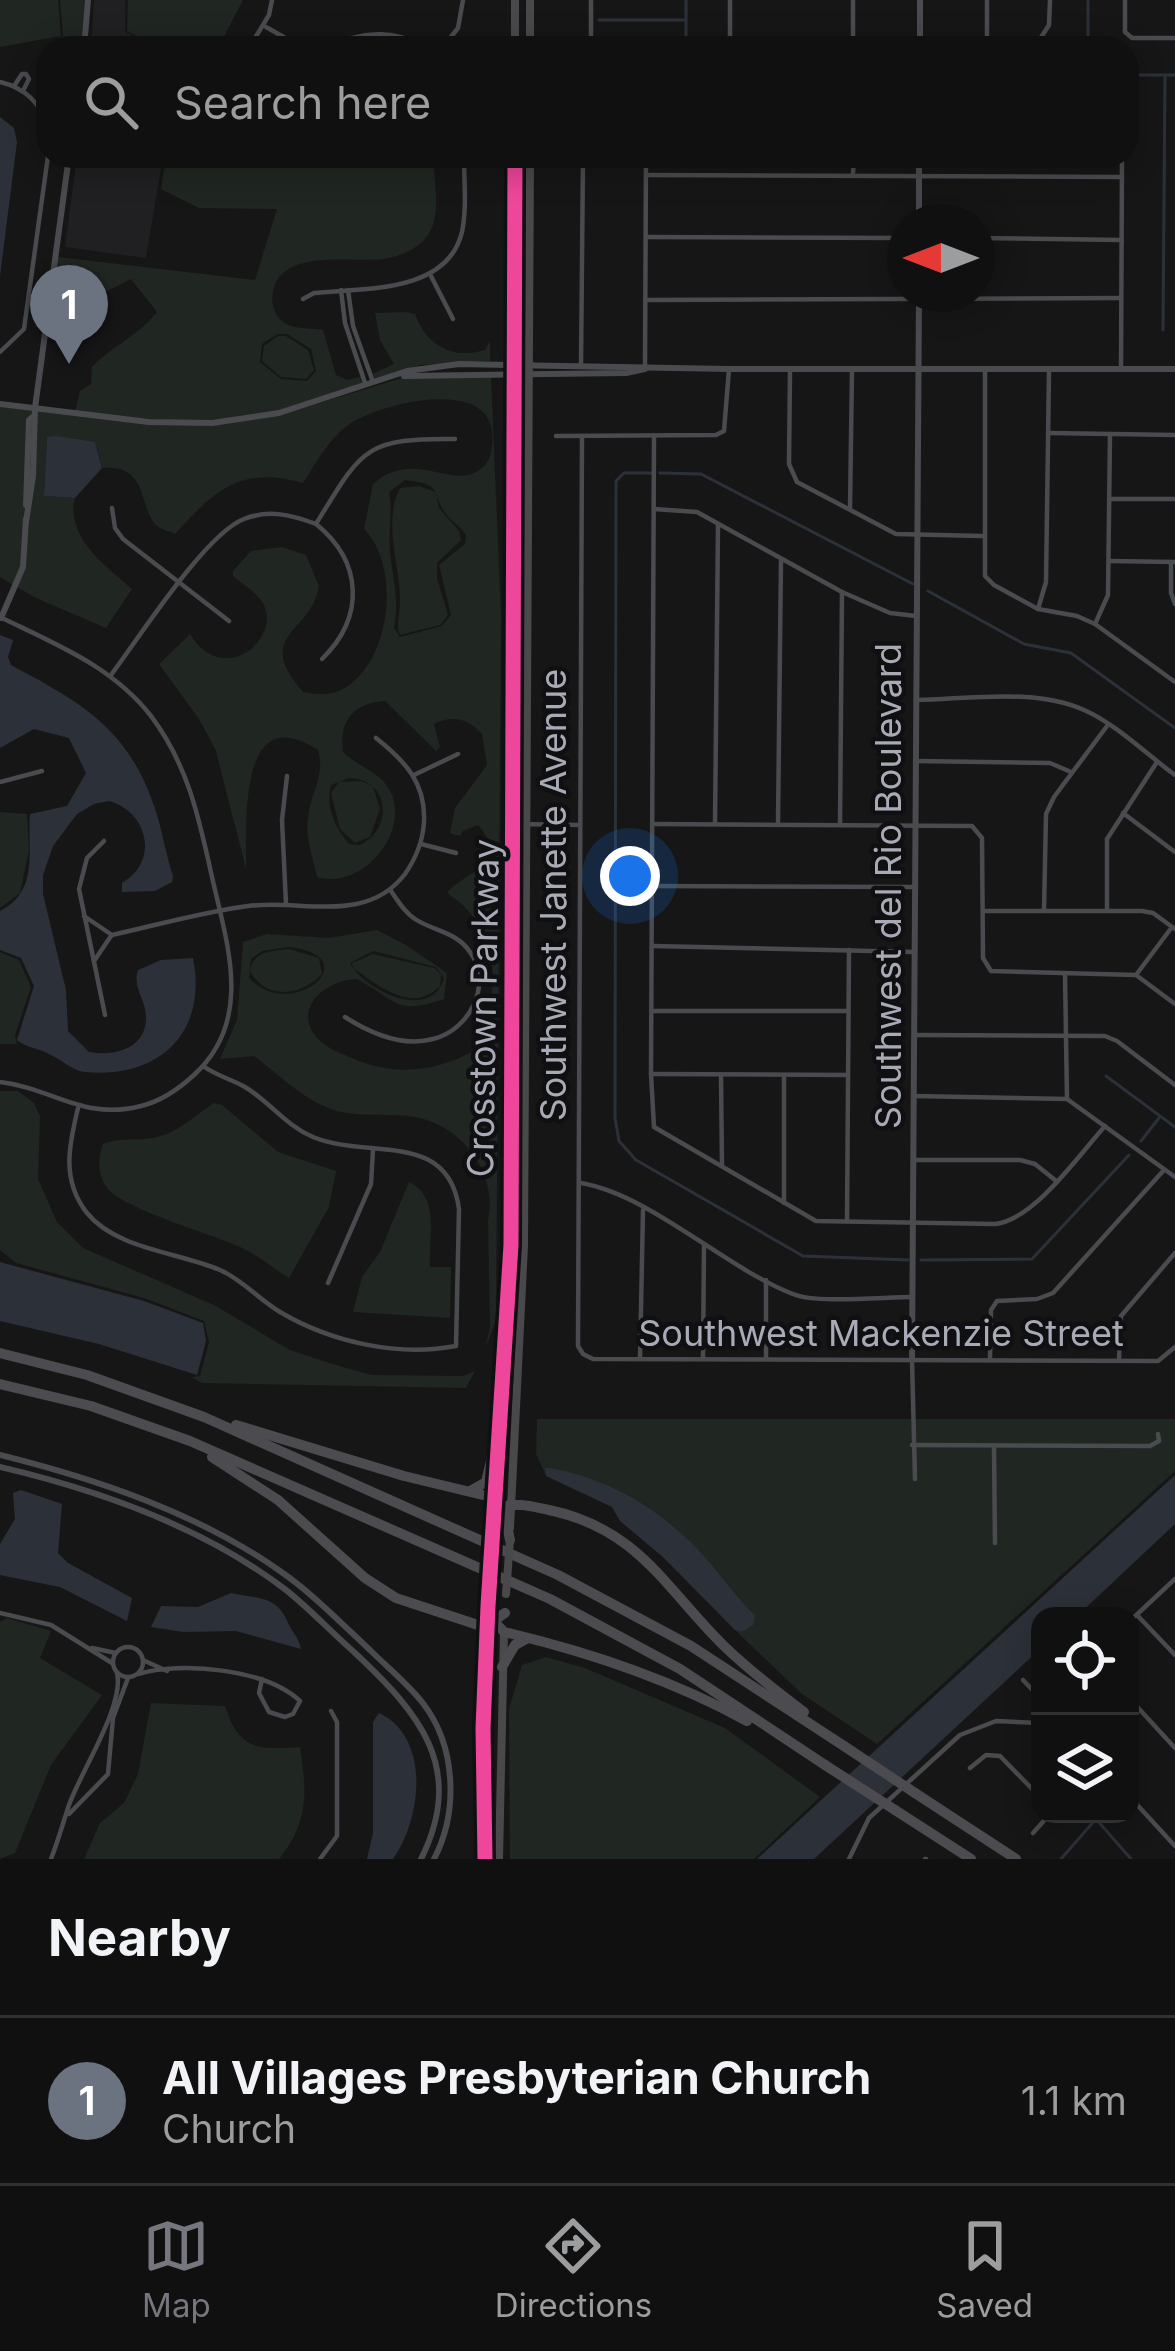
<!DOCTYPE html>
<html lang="en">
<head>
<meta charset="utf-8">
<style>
  :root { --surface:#101010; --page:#191919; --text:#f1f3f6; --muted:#9c9d9f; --line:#303030; --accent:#75767e }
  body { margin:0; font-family:Inter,sans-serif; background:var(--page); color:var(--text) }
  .controls { position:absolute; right:36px; bottom:36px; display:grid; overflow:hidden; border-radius:24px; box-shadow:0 6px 30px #0003 }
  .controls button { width:108px; height:108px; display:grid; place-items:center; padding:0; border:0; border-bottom:3px solid var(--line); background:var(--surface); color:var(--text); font:60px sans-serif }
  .compass { position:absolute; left:887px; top:204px; width:108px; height:108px; border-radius:50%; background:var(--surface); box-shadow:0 6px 30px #0003; rotate:270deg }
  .you { position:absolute; left:630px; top:876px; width:42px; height:42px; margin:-30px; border:9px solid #fff; border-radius:50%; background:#1a73e8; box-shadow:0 0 0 18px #1a73e833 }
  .badge { display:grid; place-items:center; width:78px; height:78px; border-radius:50%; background:var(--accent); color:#fff; font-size:39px; font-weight:700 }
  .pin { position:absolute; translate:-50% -99px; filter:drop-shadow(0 3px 6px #0008) }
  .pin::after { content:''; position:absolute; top:63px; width:42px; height:36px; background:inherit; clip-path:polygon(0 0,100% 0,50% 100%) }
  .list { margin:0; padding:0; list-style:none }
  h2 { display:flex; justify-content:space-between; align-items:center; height:156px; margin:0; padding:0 48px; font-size:51px }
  h2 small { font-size:39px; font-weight:400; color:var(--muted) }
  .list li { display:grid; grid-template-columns:78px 1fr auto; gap:36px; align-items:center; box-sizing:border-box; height:168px; padding:0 48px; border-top:3px solid var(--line) }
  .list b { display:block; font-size:45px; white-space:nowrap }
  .list p { margin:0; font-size:39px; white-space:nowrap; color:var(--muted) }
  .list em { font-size:39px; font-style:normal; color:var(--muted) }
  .icon { flex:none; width:66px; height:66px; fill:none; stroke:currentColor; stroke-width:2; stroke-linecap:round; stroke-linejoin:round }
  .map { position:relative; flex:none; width:1175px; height:1859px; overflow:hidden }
  .search { position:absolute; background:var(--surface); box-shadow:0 6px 30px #0003; left:36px; right:36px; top:36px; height:132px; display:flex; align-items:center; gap:30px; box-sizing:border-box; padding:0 42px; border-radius:36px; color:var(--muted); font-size:45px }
  .sheet { height:324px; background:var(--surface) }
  nav { display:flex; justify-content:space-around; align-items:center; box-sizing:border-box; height:168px; border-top:3px solid var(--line); background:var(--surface); font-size:33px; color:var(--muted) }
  nav a { display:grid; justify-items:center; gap:6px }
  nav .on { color:var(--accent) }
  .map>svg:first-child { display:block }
</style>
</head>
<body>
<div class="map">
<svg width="1175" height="1859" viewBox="0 0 1175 1859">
  <rect width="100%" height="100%" fill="#161616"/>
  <!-- built -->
  <g fill="#202022">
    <polygon points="94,0 125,0 125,32 157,48 91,48"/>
    <polygon points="77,156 182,156 161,168 146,258 65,247"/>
  </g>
  <!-- green -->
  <g fill="#202621" fill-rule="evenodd">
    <polygon points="0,0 58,0 61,36 0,47"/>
    <polygon points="60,0 85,0 81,48 63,48 58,39 63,36"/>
    <polygon points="128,0 243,0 218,48 162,48 127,31"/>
    <path d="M 188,156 L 433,156 C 434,181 443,219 425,239 C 415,250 398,257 383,259 C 352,263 282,248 273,291 C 271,300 273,310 279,318 C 290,331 307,327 323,330 L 336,375 L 348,380 L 360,377 L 362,383 C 336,392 309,403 282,410 C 214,428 143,419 75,411 L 80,391 L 91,384 L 92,367 C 113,345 136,338 157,312 L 131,279 L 94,298 L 53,291 L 58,257 L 255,280 L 277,209 L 199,208 L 161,189 L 164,169 ZM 278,334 L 287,334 L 311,349 L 316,371 L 307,381 L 281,379 L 260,362 L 262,344 Z"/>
    <path d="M 406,312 L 415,314 C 426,345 452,360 485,350 L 490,341 L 490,361 L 420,365 L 375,379 L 373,374 L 394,364 L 380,340 L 375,313 Z"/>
    <polygon points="278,336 286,336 308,350 314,370 306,379 281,377 262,361 264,346"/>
    <path d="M 456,375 L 491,376 L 501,615 L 496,1320 L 485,1349 L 490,1327 L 488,1220 C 498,1173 463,1126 415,1117 C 392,1113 365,1117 341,1112 C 307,1104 281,1076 254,1056 L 220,1059 L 237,1020 L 243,942 L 267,934 L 328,938 L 377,930 L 406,945 L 447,973 L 444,999 C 394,1016 397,1000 357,979 C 331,979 295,1003 313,1033 C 322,1046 337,1052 352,1058 C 395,1077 437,1072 477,1049 C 500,990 504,930 447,893 C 461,874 512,864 478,825 L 463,831 L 460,836 L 450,833 L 455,808 L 487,765 L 482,734 C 468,718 452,715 434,724 L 440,747 L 436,751 L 385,701 C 353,703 339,721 343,752 C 359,768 383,772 392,795 C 408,838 359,890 317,877 C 313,858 305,837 308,818 C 310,792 326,777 318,750 C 237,697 247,826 246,869 L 216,751 L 199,719 L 159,664 L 190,634 C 221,685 274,645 266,611 C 263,596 245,586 233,576 L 233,571 L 251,551 L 282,547 L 306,555 L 319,586 C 312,633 252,634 303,692 C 316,694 328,696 341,690 C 391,665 402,567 364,529 L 373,484 C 416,446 456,495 484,466 C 493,457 493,443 492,431 C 485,377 378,404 348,425 C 328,440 316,463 303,483 C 241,465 214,491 175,534 C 169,531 162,530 157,526 C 138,509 150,464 102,468 L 97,447 L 47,437 L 44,496 L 75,498 C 65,537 106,566 132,589 L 106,628 L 36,598 L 0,577 L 0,406 L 212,425 L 280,415 L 402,378 ZM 405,480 C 445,485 429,490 446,514 C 452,522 460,526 466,535 L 465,544 L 439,565 L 451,615 L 442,626 L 400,637 L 394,628 C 400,599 392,577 390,550 C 388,530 393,512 389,492 ZM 349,778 C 390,779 394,829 360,845 L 349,844 C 335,827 325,807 331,785 ZM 289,947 C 370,956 292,1024 249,978 L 251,959 L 262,951 ZM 373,951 L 436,967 L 444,978 C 431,1023 364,990 350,963 Z"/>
    <path d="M 419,486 L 436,492 L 439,508 L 459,531 L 461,540 L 437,563 L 437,578 L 448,615 L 440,625 L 400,635 C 395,624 401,611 400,597 C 399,563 383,520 400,488 Z"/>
    <polygon points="361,781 373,786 380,809 370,837 355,843 340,829 331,793 339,782"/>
    <polygon points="0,812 27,814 29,850 20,893 0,908"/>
    <path d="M 289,949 L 319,958 L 322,974 C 301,996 266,1001 250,971 C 252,951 273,951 289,949 Z"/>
    <polygon points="0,952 19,960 31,987 15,1035 17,1044 0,1044"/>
    <path d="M 373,954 L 434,968 L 441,974 L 440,986 C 412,1015 378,985 353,968 L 352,963 Z"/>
    <polygon points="0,1091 18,1091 34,1103 40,1116 38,1179 57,1222 83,1248 214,1305 290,1350 326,1362 371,1375 463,1376 475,1371 466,1388 202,1383 192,1377 200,1376 209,1342 204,1321 144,1298 16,1263 0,1250"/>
    <path d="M 214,1103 L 222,1105 L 278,1152 L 336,1171 L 329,1207 L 289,1278 C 272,1268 258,1255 240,1247 C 212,1234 126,1210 108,1189 C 98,1177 97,1158 103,1144 C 121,1137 135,1141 153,1138 C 177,1134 195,1115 214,1103 Z"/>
    <path d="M 409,1182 C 441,1197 428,1239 430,1267 L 451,1267 L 450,1318 L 353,1312 L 362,1277 L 380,1252 Z"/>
    <path d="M 537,1419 L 1175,1419 L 1175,1471 L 877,1744 L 802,1694 L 735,1630 L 742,1632 L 755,1615 C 739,1600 726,1582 712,1565 C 668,1513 613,1478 545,1467 L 546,1476 L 536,1454 Z"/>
    <polygon points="7,1618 51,1631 40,1658 102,1695 51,1765 15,1853 0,1859 0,1622"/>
    <polygon points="546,1657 585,1668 725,1728 820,1797 754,1859 510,1859 509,1709 522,1665"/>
    <path d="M 151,1703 L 225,1706 C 239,1750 258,1750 300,1747 C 307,1792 309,1822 279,1859 L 84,1859 L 100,1823 L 124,1803 L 138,1774 Z"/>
  </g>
  <!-- water -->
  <g fill="#2c3139">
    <polygon points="0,117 14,128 17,142 0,276"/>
    <polygon points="56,436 95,442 102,468 75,498 44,496 47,437"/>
    <path d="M 0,635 L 13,640 L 8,657 L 11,665 C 78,701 126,726 153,803 C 162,827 165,852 173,876 L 172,882 L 155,891 L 122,892 L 122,883 C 159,862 149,812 109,801 L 94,804 L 77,814 L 53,846 L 43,875 L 43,894 L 66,990 L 68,1031 L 89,1052 C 113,1057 147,1049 146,1017 C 146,999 132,988 138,970 L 161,960 L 193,958 C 208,1034 158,1079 85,1072 C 73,1071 62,1060 51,1055 C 39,1048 27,1048 17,1040 L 34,986 L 21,958 L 0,950 L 0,911 C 40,890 27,851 30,814 L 67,806 L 86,773 L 69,738 L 34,729 L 0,748 Z"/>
    <polygon points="0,1262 144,1301 203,1323 206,1341 197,1375 99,1344 0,1321"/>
    <path d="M 545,1467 C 613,1478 668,1513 712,1565 C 726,1582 739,1600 755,1615 L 753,1625 L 742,1632 L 735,1630 L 663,1557 L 620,1521 L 612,1507 L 546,1476 Z"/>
    <polygon points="1175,1475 1175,1524 1077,1616 1040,1616 1040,1649 814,1859 757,1859"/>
    <polygon points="21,1490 62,1504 58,1553 68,1563 132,1598 127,1621 60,1587 0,1575 0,1544 15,1519 13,1493"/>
    <path d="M 231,1593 C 257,1599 277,1595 288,1623 C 293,1633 299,1638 301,1649 L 236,1631 L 183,1632 L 151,1627 L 161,1606 L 198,1607 Z"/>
    <path d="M 379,1713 C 432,1738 421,1820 393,1859 L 367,1859 L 373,1833 L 373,1722 Z"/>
  </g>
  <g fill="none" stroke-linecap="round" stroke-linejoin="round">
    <!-- stream -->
    <g stroke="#2c3139" stroke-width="3">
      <polyline points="599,20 686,20"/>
      <polyline points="686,48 686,0"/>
      <polyline points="1088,48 1088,0"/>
      <polyline points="1127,75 1175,75"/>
      <polyline points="1163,330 1165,75"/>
      <polyline points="651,473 624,473 616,481 615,1118 619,1141 636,1160 803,1256 908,1260"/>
      <polyline points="660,473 701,474 913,584"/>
      <polyline points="928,591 1024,644 1071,653 1175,728"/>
      <polyline points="1106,1076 1175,1127"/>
      <polyline points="1141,1141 1159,1118"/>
      <polyline points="921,1260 1032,1259 1129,1155"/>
      <polyline points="1061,1859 1096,1819 1131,1859"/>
    </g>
    <!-- minor -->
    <g stroke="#4a4b4e" stroke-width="4.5">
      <polyline points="853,0 853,48"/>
      <polyline points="1125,0 1125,32 1132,38 1175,38"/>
      <polyline points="266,27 303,48"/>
      <polyline points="730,39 853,41"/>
      <polyline points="919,39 1040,39 1049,25 1050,0"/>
      <polyline points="987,39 987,0"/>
      <polyline points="249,48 269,15 272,0"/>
      <path d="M 328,48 C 360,30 395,29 426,48"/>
      <polyline points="442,48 458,28 463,0"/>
      <polyline points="591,48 591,0"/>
      <polyline points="730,48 730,0"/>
      <path d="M 0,82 C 25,88 41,103 48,128"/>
      <polyline points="14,86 22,74 26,74 29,79 24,89"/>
      <polyline points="853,174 854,156"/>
      <polyline points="646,175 1122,177"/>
      <polyline points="646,237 905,238"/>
      <polyline points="977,238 1122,240"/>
      <polyline points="431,276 453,319"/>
      <polyline points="341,290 345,323 365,383"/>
      <polyline points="348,290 353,326 373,382"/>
      <path d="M 303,299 L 314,293 C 363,288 447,294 462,232 C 467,208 464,181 464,156"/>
      <polyline points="645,300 1121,298"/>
      <polyline points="0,352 24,329 48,156"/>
      <polyline points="581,366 583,156"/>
      <polyline points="645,366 646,156"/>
      <polyline points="790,370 789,464 797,482 896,534 982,536"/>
      <polyline points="985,370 985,576 994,585 1038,609 1077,616 1095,624 1175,682"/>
      <polyline points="1121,370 1122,156"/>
      <polyline points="1049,433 1175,435"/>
      <polyline points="556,436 716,435 724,431 729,369"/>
      <polyline points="582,436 578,1346 583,1354 593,1359 1158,1361 1175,1347"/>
      <path d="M 654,436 L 651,1074 L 654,1127 L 816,1221 L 995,1224 C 1034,1220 1079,1155 1105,1126"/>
      <polyline points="1110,499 1175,499"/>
      <polyline points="112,508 115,528 123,539 229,621"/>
      <polyline points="850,508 852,370"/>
      <polyline points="654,509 697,512 842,592 890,613 916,616"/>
      <path d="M 316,524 C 363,562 365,617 322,659"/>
      <polyline points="1109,561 1175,562"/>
      <polyline points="1171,562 1171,593 1175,604"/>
      <polyline points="1038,609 1046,582 1049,371"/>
      <path d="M 0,617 C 55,644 112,666 151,716 C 188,765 199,818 212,877 C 227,944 254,1019 195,1074 C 180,1088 162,1101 141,1106 C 83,1121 53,1088 0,1082"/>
      <polyline points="1095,624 1108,595 1110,434"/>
      <path d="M 111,675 C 139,638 205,534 244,519 C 269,509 292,515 316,524 C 362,449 364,438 455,439"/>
      <path d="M 917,700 C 969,699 1035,688 1084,710 C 1116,724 1146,754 1175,775"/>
      <polyline points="916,761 1050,763 1071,772"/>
      <polyline points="414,775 458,754"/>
      <polyline points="0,782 42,771"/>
      <polyline points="1123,813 1175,852"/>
      <polyline points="778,823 781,559"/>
      <polyline points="515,824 580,825"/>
      <polyline points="652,824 972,826 982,838 983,958 991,971 1136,975 1175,1004"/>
      <polyline points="715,824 718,524"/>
      <polyline points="840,825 842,592"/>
      <polyline points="104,841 87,858 79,889 105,1015"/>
      <polyline points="421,844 456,853"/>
      <polyline points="653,886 916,887"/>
      <polyline points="286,904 282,820 287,776"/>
      <polyline points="1107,909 1107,839 1157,762"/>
      <polyline points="983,911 1142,911 1153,913 1175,929"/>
      <polyline points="1044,911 1046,814 1054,797 1107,726"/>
      <path d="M 84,916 L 112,935 C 157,925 203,912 248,906 C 302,899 366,925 405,874 C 416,858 423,841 424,822 C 426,783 405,761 376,738"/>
      <polyline points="653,946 915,952"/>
      <polyline points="94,961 111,936"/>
      <polyline points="1065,974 1067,1099"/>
      <polyline points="1136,975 1172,927"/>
      <polyline points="652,1011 848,1011"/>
      <path d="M 345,1017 C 370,1033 403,1047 433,1039 C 470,1030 493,984 470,952 C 457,932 433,931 415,919 C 405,913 398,901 391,891"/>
      <polyline points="915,1035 1105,1036 1117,1041 1175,1085"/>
      <polyline points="651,1074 848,1075"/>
      <polyline points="721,1076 722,1166"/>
      <polyline points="914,1096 1067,1099 1175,1177"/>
      <path d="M 78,1108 C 69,1145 61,1180 87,1213 C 116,1249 178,1252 220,1270 C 243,1280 258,1299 280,1312 C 331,1342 397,1357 456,1346 L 459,1209 C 448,1129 368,1160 313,1137 C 285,1125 270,1102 245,1087 C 231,1079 217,1076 203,1066"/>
      <polyline points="914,1160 1020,1160 1035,1164 1055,1180"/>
      <path d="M 581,1183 C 651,1195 725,1268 793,1294 C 816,1304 884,1297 912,1297"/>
      <polyline points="784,1203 784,1077"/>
      <polyline points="847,1221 849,950"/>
      <polyline points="766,1280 766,1358"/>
      <polyline points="328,1283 371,1184 373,1150"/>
      <polyline points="990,1358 991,1310 997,1301 1037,1299 1053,1293 1164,1170"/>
      <polyline points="640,1359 643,1210"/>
      <polyline points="703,1359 704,1245"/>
      <polyline points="1119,1359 1121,1316 1175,1253"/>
      <polyline points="912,1360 915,1479"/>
      <polyline points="912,1445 1150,1446 1159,1441 1158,1434"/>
      <polyline points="994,1447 995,1543"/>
      <polyline points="0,1613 51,1625 112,1663"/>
      <polyline points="1137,1615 1175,1655"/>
      <polyline points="1130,1621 1175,1579"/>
      <circle cx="128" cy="1662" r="15"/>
      <polyline points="92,1648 116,1653"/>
      <polyline points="145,1661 167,1671"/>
      <path d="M 138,1674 C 181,1661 266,1669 300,1701 L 293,1714 L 285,1717 L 269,1712 L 259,1693 L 262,1679"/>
      <polyline points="1023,1680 1040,1698"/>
      <polyline points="1130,1699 1175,1748"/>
      <polyline points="970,1768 986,1755 1000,1756 1040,1797"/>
      <polyline points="1130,1797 1175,1846"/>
      <polyline points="69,1814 108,1774 113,1718 128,1678"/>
      <polyline points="1033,1833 1050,1814"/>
      <path d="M 51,1859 C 58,1841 63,1823 69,1805 C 80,1773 125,1705 117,1673"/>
      <polyline points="320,1859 337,1836 337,1722 331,1711"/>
      <polyline points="849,1859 869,1818 960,1735 996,1721 1040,1723"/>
      <polyline points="925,1859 926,1859"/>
    </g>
    <!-- tertiary -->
    <g stroke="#4a4b4e" stroke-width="6">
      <polyline points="84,48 88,0"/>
      <polyline points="920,48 920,0"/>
      <polyline points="919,222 919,156"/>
      <polyline points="404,376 626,373 645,369"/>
      <polyline points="0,404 149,422 212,423 279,413 407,371 459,364 729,369 1175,369"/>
      <polyline points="26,505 29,420 34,416"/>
      <polyline points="26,522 33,476 35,408 69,156"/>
      <polyline points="1,618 23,567 26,519"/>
      <polyline points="912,1360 919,294"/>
      <path d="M 0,1455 C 96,1479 198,1513 280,1571 C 312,1593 341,1623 370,1650 C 387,1667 407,1683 422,1702 C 456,1745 459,1811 434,1859"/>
      <path d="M 0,1467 C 98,1490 205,1528 286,1590 C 310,1609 331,1632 354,1652 C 418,1712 467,1767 421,1859"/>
    </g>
    <!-- secondary -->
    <g stroke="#49494c" stroke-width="8">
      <polyline points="515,0 515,48"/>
      <polyline points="530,0 530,48"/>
      <polyline points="513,1177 519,1179 520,1221"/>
      <polyline points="500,1426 511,1245 515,156"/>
      <polyline points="510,1528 524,1246 530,156"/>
      <polyline points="493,1532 499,1447"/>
      <polyline points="485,1859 483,1728 487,1621"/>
      <polyline points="499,1859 504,1633"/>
    </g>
    <!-- motorway -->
    <g stroke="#4c4c50" stroke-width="10">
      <polyline points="0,1353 87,1375 204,1417 558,1575 691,1646 844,1746"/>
      <polyline points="0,1384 91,1406 190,1441 550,1599 680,1669 825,1765"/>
      <polyline points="236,1425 404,1476 487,1496 503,1507 510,1540"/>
      <polyline points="212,1457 278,1500 365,1578 396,1598 478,1625 487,1625 505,1613"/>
      <polyline points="470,1491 486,1482 500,1423"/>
      <path d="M 494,1517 L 503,1507 C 519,1502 533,1507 549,1510 C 639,1529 665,1588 724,1646 C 749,1670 776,1691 804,1712"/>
      <path d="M 489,1586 L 494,1621 L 504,1632 C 589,1652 670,1679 747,1721"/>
      <polyline points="502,1667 515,1645 526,1639"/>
      <polyline points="915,1793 1016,1859"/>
      <polyline points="895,1810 971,1859"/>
    </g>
    <!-- secondary-bridge -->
    <g stroke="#49494c" stroke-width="8">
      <polyline points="489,1586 493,1532"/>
      <polyline points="506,1594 510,1540"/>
    </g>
    <!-- motorway-bridge -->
    <g stroke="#4c4c50" stroke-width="10">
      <polyline points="844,1746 915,1793"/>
      <polyline points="825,1765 895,1810"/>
    </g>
    <!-- cycleway casing -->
    <g stroke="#101012" stroke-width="22">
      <polyline id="cycleway" points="485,1859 483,1728 488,1606 511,1245 515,156"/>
    </g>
    <!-- cycleway -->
    <use href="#cycleway" stroke="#ed469a" stroke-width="15"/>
  </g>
  <g text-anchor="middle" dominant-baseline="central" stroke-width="9" stroke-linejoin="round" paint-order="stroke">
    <!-- street labels -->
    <g font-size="36" fill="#a8aab6" stroke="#101012">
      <text transform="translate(888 886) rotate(-90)">Southwest del Rio Boulevard</text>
      <text transform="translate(553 895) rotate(-90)">Southwest Janette Avenue</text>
      <text transform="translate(483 1008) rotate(-89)">Crosstown Parkway</text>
      <text x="881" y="1333">Southwest Mackenzie Street</text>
    </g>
  </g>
</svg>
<div class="controls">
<button><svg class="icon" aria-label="locate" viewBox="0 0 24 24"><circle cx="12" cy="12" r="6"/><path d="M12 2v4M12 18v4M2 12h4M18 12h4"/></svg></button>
<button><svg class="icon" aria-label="layers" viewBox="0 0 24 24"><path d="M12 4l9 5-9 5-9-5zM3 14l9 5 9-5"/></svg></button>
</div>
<svg class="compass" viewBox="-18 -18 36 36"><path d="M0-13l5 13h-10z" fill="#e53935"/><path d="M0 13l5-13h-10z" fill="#9c9d9f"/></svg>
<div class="you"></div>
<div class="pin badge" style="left:69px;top:364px;background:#6b7280">1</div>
<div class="search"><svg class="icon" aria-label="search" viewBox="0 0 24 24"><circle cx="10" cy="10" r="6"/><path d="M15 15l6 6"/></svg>Search here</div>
</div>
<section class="sheet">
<h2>Nearby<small></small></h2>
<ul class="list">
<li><span class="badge" style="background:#6b7280">1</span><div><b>All Villages Presbyterian Church</b><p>Church</p></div><em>1.1 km</em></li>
</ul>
</section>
<nav>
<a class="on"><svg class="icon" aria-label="map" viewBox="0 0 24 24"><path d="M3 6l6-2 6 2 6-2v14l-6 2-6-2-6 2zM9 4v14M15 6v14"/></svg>Map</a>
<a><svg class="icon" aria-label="directions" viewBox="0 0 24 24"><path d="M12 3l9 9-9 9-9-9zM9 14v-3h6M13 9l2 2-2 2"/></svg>Directions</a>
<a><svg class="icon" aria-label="saved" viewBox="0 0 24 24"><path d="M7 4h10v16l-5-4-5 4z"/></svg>Saved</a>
</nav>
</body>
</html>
